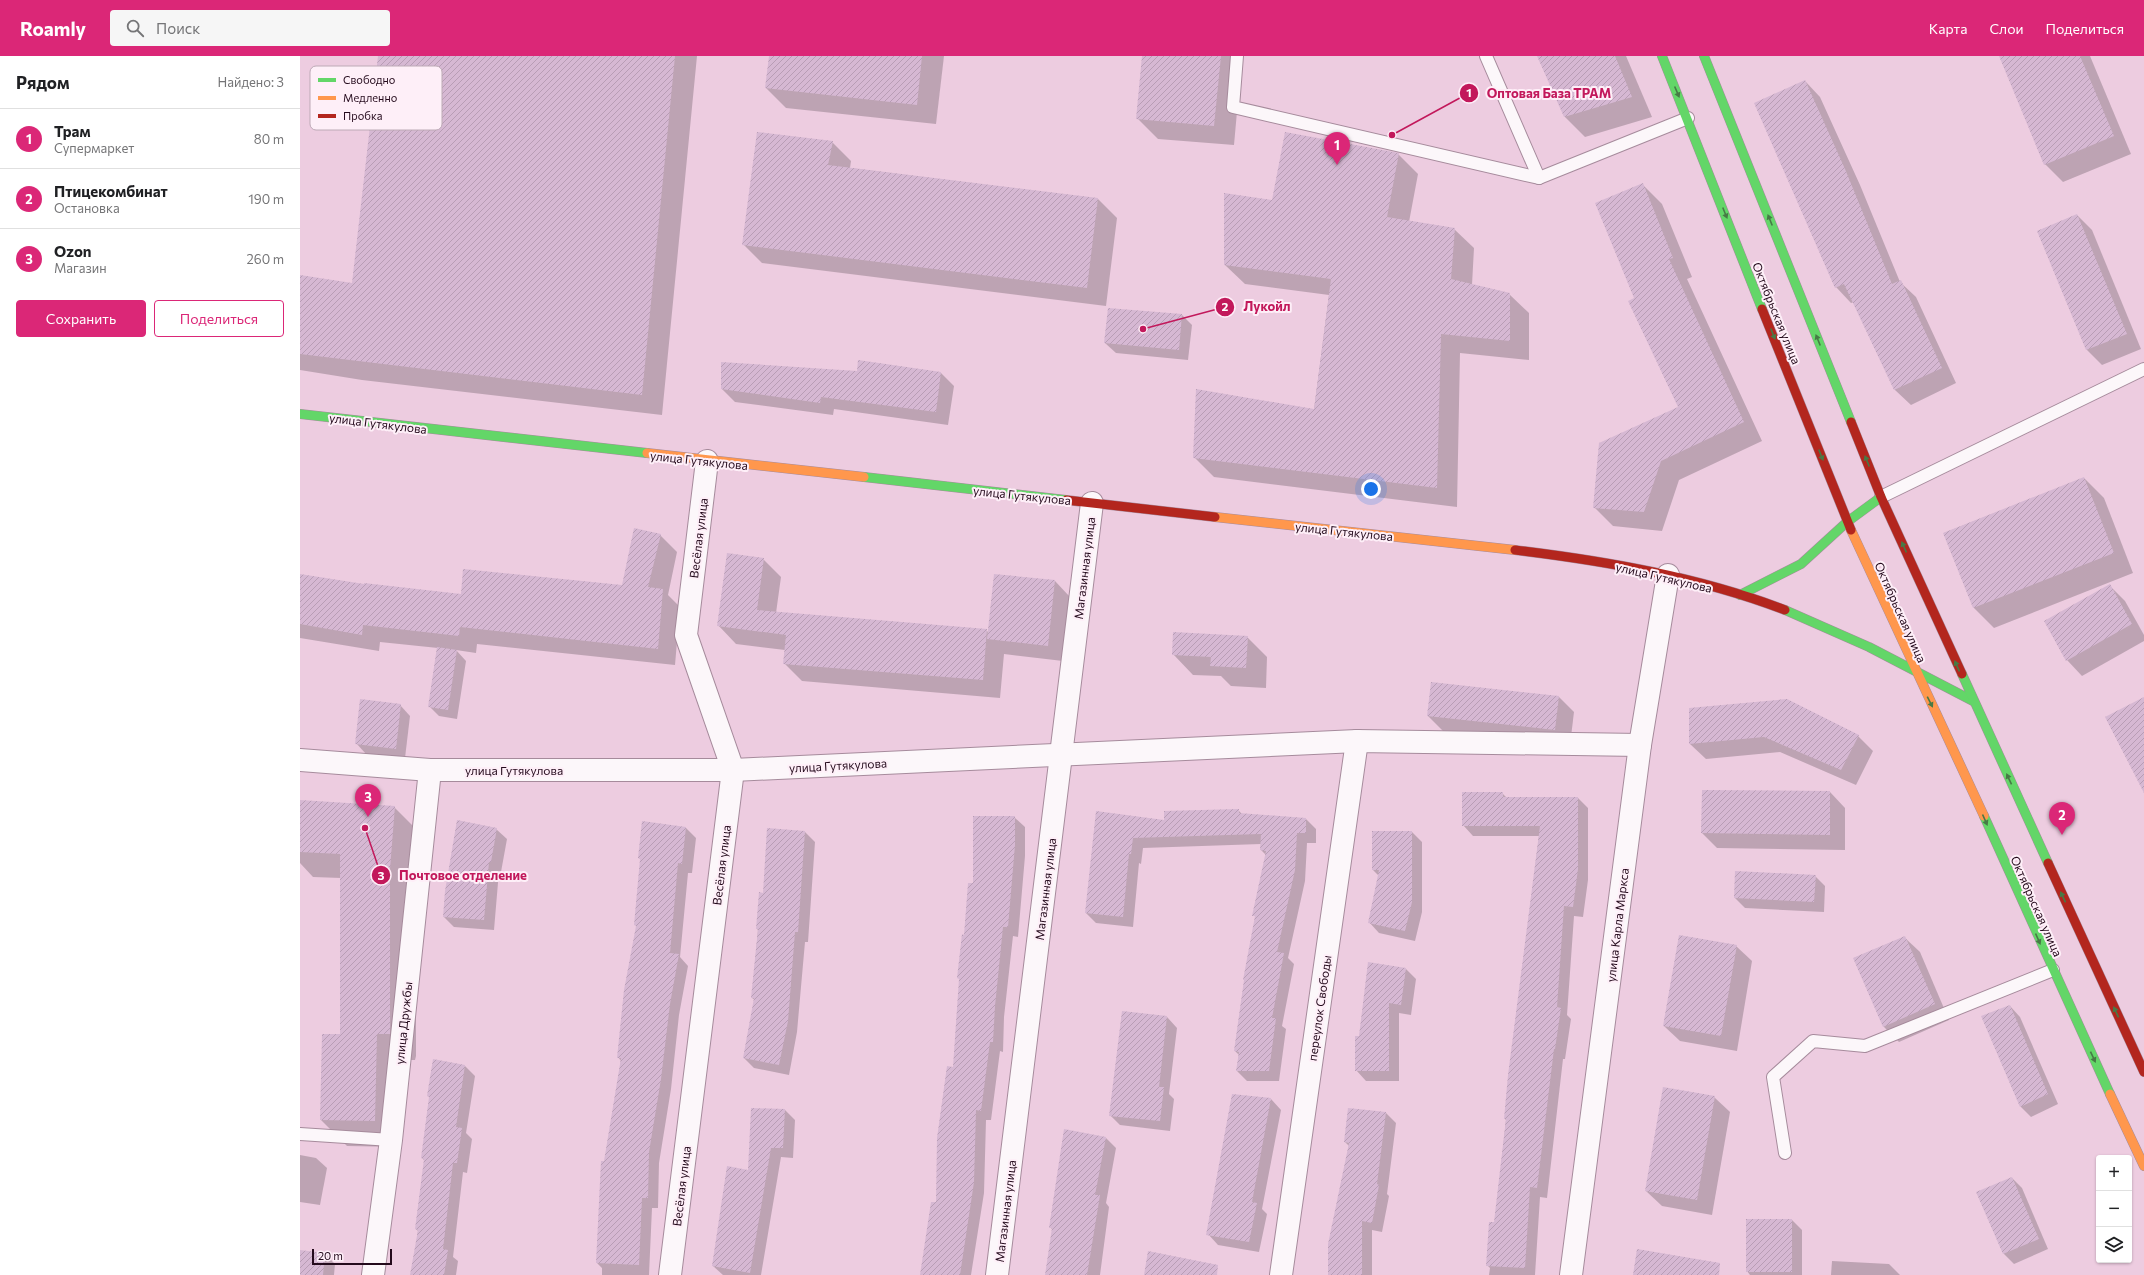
<!DOCTYPE html>
<html lang="ru">
<head>
<meta charset="utf-8">
<style>
  :root { --surface:#fff; --page:#f6f6f6; --text:#202124; --muted:#757577; --line:#e0e0e0; --accent:#db2777 }
  body { margin:0; font-family:Commissioner,sans-serif; background:var(--page); color:var(--text) }
  .controls { position:absolute; right:12px; bottom:12px; display:grid; overflow:hidden; border-radius:4px; box-shadow:0 1px 3px #0004 }
  .controls button { width:36px; height:36px; display:grid; place-items:center; padding:0; border:0; border-bottom:1px solid var(--line); background:var(--surface); color:var(--text); font:20px sans-serif }
  .scale { position:absolute; left:12px; bottom:10px; width:80px; box-sizing:border-box; padding-left:4px; border:2px solid #240a1c; border-top:0; font-size:11px; line-height:14px; white-space:nowrap; color:#240a1c; -webkit-text-stroke:3px #feeff8; paint-order:stroke }
  .you { position:absolute; left:1071px; top:433px; width:14px; height:14px; margin:-10px; border:3px solid #fff; border-radius:50%; background:#1a73e8; box-shadow:0 0 0 6px #1a73e833 }
  .badge { display:grid; place-items:center; width:26px; height:26px; border-radius:50%; background:var(--accent); color:#fff; font-size:13px; font-weight:700 }
  .pin { position:absolute; translate:-50% -33px; filter:drop-shadow(0 1px 2px #0008) }
  .pin::after { content:''; position:absolute; top:21px; width:14px; height:12px; background:inherit; clip-path:polygon(0 0,100% 0,50% 100%) }
  .list { margin:0; padding:0; list-style:none }
  h2 { display:flex; justify-content:space-between; align-items:center; height:52px; margin:0; padding:0 16px; font-size:17px }
  h2 small { font-size:13px; font-weight:400; color:var(--muted) }
  .list li { display:grid; grid-template-columns:26px 1fr auto; gap:12px; align-items:center; box-sizing:border-box; height:60px; padding:0 16px; border-top:1px solid var(--line) }
  .list b { display:block; font-size:15px; white-space:nowrap }
  .list p { margin:0; font-size:13px; white-space:nowrap; color:var(--muted) }
  .list em { font-size:13px; font-style:normal; color:var(--muted) }
  .actions { display:flex; gap:8px; padding:12px 16px }
  .actions a { flex:1; padding:9px 0; border:1px solid var(--accent); border-radius:4px; text-align:center; font-size:14px; color:var(--accent) }
  .actions .main { background:var(--accent); color:#fff }
  .icon { flex:none; width:22px; height:22px; fill:none; stroke:currentColor; stroke-width:2; stroke-linecap:round; stroke-linejoin:round }
  .map { position:relative; flex:none; width:1844px; height:1219px; overflow:hidden }
  header { display:flex; align-items:center; gap:24px; box-sizing:border-box; height:56px; padding:0 20px; background:var(--accent); color:#fff }
  header strong { font-size:19px }
  nav { display:flex; gap:22px; margin-inline-start:auto; font-size:14px }
  .search { width:280px; height:36px; background:var(--page); display:flex; align-items:center; gap:10px; box-sizing:border-box; padding:0 14px; border-radius:4px; color:var(--muted); font-size:15px }
  main { display:flex }
  aside { flex:1; background:var(--surface) }
  .map>svg:first-child { display:block }
</style>
</head>
<body>
<header>
<strong>Roamly</strong>
<div class="search"><svg class="icon" aria-label="search" viewBox="0 0 24 24"><circle cx="10" cy="10" r="6"/><path d="M15 15l6 6"/></svg>Поиск</div>
<nav><a>Карта</a><a>Слои</a><a>Поделиться</a></nav>
</header>
<main>
<aside>
<h2>Рядом<small>Найдено: 3</small></h2>
<ul class="list">
<li><span class="badge">1</span><div><b>Трам</b><p>Супермаркет</p></div><em>80 m</em></li>
<li><span class="badge">2</span><div><b>Птицекомбинат</b><p>Остановка</p></div><em>190 m</em></li>
<li><span class="badge">3</span><div><b>Ozon</b><p>Магазин</p></div><em>260 m</em></li>
</ul>
<div class="actions"><a class="main">Сохранить</a><a>Поделиться</a></div>
</aside>
<div class="map">
<svg width="1844" height="1219" viewBox="0 0 1844 1219">
  <defs>
    <pattern id="building-hatch" width="6" height="6" patternUnits="userSpaceOnUse"><rect width="6" height="6" fill="#d6b8d3"/><path d="M-1 1l2-2M0 6l6-6M5 7l2-2" fill="none" stroke="#b89db5"/></pattern>
  </defs>
  <rect width="100%" height="100%" fill="#edcce0"/>
  <!-- shadow -->
  <g fill="#0003">
    <polygon points="79,0 397,0 362,359 62,324 0,314 0,220 53,228"/>
    <polygon points="470,0 644,0 636,68 486,52 466,32"/>
    <polygon points="843,0 942,0 934,89 858,83 838,63"/>
    <polygon points="1238,0 1326,0 1352,61 1285,81 1265,61"/>
    <polygon points="1700,0 1790,0 1831,98 1763,126 1745,108"/>
    <polygon points="1505,25 1520,41 1560,129 1600,226 1616,241 1656,327 1611,349 1595,334 1554,246 1551,247 1536,231"/>
    <polygon points="532,86 551,105 550,112 798,143 817,162 806,250 462,207 443,188"/>
    <polygon points="1098,98 1118,118 1109,166 1154,173 1174,192 1172,229 1209,238 1229,257 1229,304 1160,297 1157,451 914,421 894,401 1014,354 1029,239 945,228 925,209 972,145"/>
    <polygon points="1343,129 1362,148 1392,221 1387,223 1462,385 1379,424 1362,475 1313,470 1294,451 1379,351 1335,243"/>
    <polygon points="1777,159 1792,174 1841,293 1802,309 1787,294 1738,175"/>
    <polygon points="882,259 892,269 888,304 816,297 805,287"/>
    <polygon points="559,305 641,317 654,330 648,369 534,353 533,359 435,346 422,333 558,316"/>
    <polygon points="1784,422 1804,442 1833,517 1694,572 1674,552 1644,477"/>
    <polygon points="360,479 377,496 368,539 380,551 375,609 177,588 176,597 156,594 166,605 157,663 139,660 129,650 138,592 80,586 79,595 0,582 0,519 65,529 162,539 323,530"/>
    <polygon points="463,503 481,521 476,557 686,574 688,576 755,525 770,541 763,605 704,598 700,642 502,625 484,607 485,594 436,588 418,569"/>
    <polygon points="1810,530 1825,545 1844,579 1844,585 1782,620 1767,604"/>
    <polygon points="947,581 967,601 966,632 931,630 921,620 893,619 873,598"/>
    <polygon points="1259,641 1274,656 1270,689 1143,675 1128,660"/>
    <polygon points="100,649 110,660 105,702 66,698 56,687"/>
    <polygon points="1390,652 1558,680 1573,695 1556,729 1480,696 1406,703 1390,688"/>
    <polygon points="1530,736 1545,752 1545,794 1417,792 1402,777"/>
    <polygon points="1202,737 1207,742 1278,742 1288,752 1288,824 1283,861 1274,860 1267,959 1271,963 1265,1003 1263,1003 1247,1142 1240,1141 1235,1219 1189,1219 1190,1212 1187,1209 1195,1167 1206,1064 1205,1063 1239,780 1173,780 1163,769"/>
    <polygon points="0,745 94,751 120,777 116,840 116,1000 115,1004 102,1004 101,1091 47,1090 21,1064 41,979 41,822 13,821 0,807"/>
    <polygon points="938,754 942,758 1006,763 1016,773 1016,787 1007,787 1005,825 988,902 994,908 982,970 986,973 979,1025 947,1025 937,1015 939,999 935,995 956,861 953,859 966,799 961,794 961,788 843,792 841,808 839,807 833,871 796,867 786,857 797,756 865,766"/>
    <polygon points="714,761 725,771 725,800 718,881 713,880 704,961 703,996 700,995 691,1064 686,1064 684,1137 671,1219 621,1219 637,1148 654,1012 665,880 674,828"/>
    <polygon points="386,772 396,782 392,817 388,817 380,901 388,910 379,959 371,1033 359,1107 358,1152 352,1152 349,1219 302,1219 302,1212 297,1207 305,1106 321,1005 318,1001 337,871 341,804 339,802"/>
    <polygon points="196,773 207,783 201,816 199,815 194,874 154,871 144,861"/>
    <polygon points="505,776 515,786 508,886 505,886 497,976 489,1019 454,1012 444,1002 455,944 452,942 458,874 457,873 463,838"/>
    <polygon points="1073,776 1112,776 1122,786 1122,856 1115,885 1079,877 1069,866 1079,820 1073,814"/>
    <polygon points="1515,820 1525,830 1524,856 1445,852 1435,842"/>
    <polygon points="1604,881 1620,896 1649,964 1599,986 1584,971 1554,902"/>
    <polygon points="1436,890 1452,905 1437,995 1380,985 1364,970"/>
    <polygon points="1106,913 1116,923 1111,959 1099,957 1099,1025 1066,1025 1056,1014 1060,981"/>
    <polygon points="1710,950 1720,961 1758,1048 1731,1061 1721,1051 1682,961"/>
    <polygon points="867,961 877,972 869,1038 874,1043 870,1075 820,1069 810,1059"/>
    <polygon points="165,1010 175,1020 166,1077 172,1083 167,1117 163,1116 153,1201 158,1205 156,1219 112,1219 118,1175 116,1173 125,1105 122,1102 130,1042 128,1040"/>
    <polygon points="1414,1041 1430,1056 1412,1159 1362,1150 1346,1135"/>
    <polygon points="971,1043 981,1054 962,1153 967,1158 959,1196 918,1189 908,1178"/>
    <polygon points="485,1054 495,1064 493,1102 481,1101 461,1219 423,1219 413,1210 449,1115"/>
    <polygon points="1086,1057 1096,1067 1087,1138 1089,1140 1082,1176 1072,1174 1072,1219 1029,1219 1049,1090 1045,1086"/>
    <polygon points="806,1082 816,1092 806,1147 809,1151 800,1219 746,1219 753,1174 750,1171"/>
    <polygon points="0,1099 16,1102 27,1112 20,1149 0,1146"/>
    <polygon points="1712,1122 1722,1132 1748,1193 1714,1208 1704,1198 1677,1137"/>
    <polygon points="1492,1164 1502,1174 1502,1219 1450,1219 1447,1215"/>
    <polygon points="0,1195 25,1198 35,1208 34,1219 0,1219"/>
    <polygon points="1532,1205 1589,1208 1600,1219 1531,1219"/>
  </g>
  <!-- building -->
  <g fill="url(#building-hatch)">
    <polygon points="78,0 375,0 342,339 0,298 0,219 52,227"/>
    <polygon points="469,0 622,0 617,49 465,32"/>
    <polygon points="842,0 921,0 914,70 836,63"/>
    <polygon points="1237,0 1315,0 1332,41 1264,61"/>
    <polygon points="1699,0 1780,0 1814,80 1744,109"/>
    <polygon points="1505,24 1545,113 1592,228 1601,224 1642,312 1594,334 1544,228 1535,232 1454,47"/>
    <polygon points="457,76 533,85 528,109 798,142 787,232 442,189"/>
    <polygon points="985,76 1099,97 1087,161 1155,172 1151,223 1210,237 1210,285 1141,278 1137,432 893,402 896,333 1014,353 1031,223 924,209 924,137 972,144"/>
    <polygon points="1343,127 1373,202 1369,203 1444,366 1361,405 1344,456 1293,452 1299,387 1378,351 1328,245 1334,242 1295,147"/>
    <polygon points="1777,158 1827,278 1786,294 1737,175"/>
    <polygon points="808,252 882,258 879,294 804,287"/>
    <polygon points="558,304 641,316 636,356 521,341 520,347 421,333 421,306 557,315"/>
    <polygon points="1784,421 1814,497 1673,552 1643,477"/>
    <polygon points="334,472 361,478 348,531 363,533 358,593 160,571 159,580 63,569 62,579 0,568 0,518 64,528 64,527 161,538 163,513 322,529"/>
    <polygon points="427,497 464,502 457,554 687,573 683,624 483,608 486,579 417,570"/>
    <polygon points="694,518 755,524 748,590 687,583"/>
    <polygon points="1810,528 1832,568 1766,605 1744,565"/>
    <polygon points="873,576 948,580 946,612 910,610 911,601 872,599"/>
    <polygon points="137,591 157,594 148,654 128,651"/>
    <polygon points="1131,626 1259,640 1255,674 1127,660"/>
    <polygon points="1844,641 1844,737 1805,661"/>
    <polygon points="60,643 101,648 96,693 55,688"/>
    <polygon points="1487,643 1559,679 1541,714 1464,681 1389,688 1389,652"/>
    <polygon points="1402,734 1530,735 1530,779 1401,777"/>
    <polygon points="1162,736 1203,736 1203,741 1278,741 1278,813 1273,851 1264,850 1257,951 1261,952 1255,993 1254,993 1237,1132 1230,1131 1225,1212 1186,1210 1189,1166 1194,1166 1206,1063 1204,1063 1208,1019 1240,770 1162,770"/>
    <polygon points="0,744 95,750 90,813 90,978 77,978 75,1065 20,1064 22,978 40,978 40,798 0,796"/>
    <polygon points="939,753 939,757 1006,762 1006,777 997,777 995,814 977,896 984,897 972,962 976,962 969,1015 936,1015 939,996 934,995 944,924 943,924 955,860 952,860 966,795 960,794 961,778 833,782 831,798 829,798 823,861 785,857 796,755 864,764 864,755"/>
    <polygon points="673,760 715,760 715,789 708,871 703,871 695,950 693,986 690,986 681,1055 676,1054 674,1126 660,1219 620,1219 631,1146 636,1146 637,1082 647,1010 653,1011 659,923 657,922 662,878 664,879 668,827 673,827"/>
    <polygon points="157,764 197,772 191,806 189,806 184,864 143,861 145,835"/>
    <polygon points="342,765 386,771 382,808 378,807 370,897 379,898 370,948 361,1023 349,1096 348,1142 342,1142 339,1209 296,1207 301,1105 304,1105 321,1002 317,1002 324,934 336,870 334,869 340,803 338,802"/>
    <polygon points="467,772 505,775 498,876 495,876 488,965 479,1009 443,1002 454,942 451,942 458,873 456,873 459,836 463,837"/>
    <polygon points="1072,775 1112,775 1112,846 1105,875 1068,867 1079,814 1072,814"/>
    <polygon points="1435,815 1516,819 1514,846 1434,842"/>
    <polygon points="1379,879 1437,889 1421,980 1363,970"/>
    <polygon points="1605,880 1635,948 1583,971 1553,902"/>
    <polygon points="1068,906 1106,912 1101,949 1089,947 1089,1015 1055,1015 1055,980 1059,980"/>
    <polygon points="1710,949 1748,1038 1720,1051 1681,960"/>
    <polygon points="822,955 867,960 859,1031 864,1031 860,1065 809,1060"/>
    <polygon points="133,1003 165,1009 156,1071 162,1072 157,1107 153,1107 143,1193 148,1194 144,1219 110,1219 118,1174 115,1173 124,1103 121,1102 129,1041 127,1040"/>
    <polygon points="1363,1031 1415,1040 1397,1144 1345,1135"/>
    <polygon points="932,1038 971,1042 952,1146 957,1147 949,1186 906,1179"/>
    <polygon points="451,1052 485,1053 483,1092 471,1092 450,1217 412,1210 427,1110 448,1114"/>
    <polygon points="1048,1052 1086,1056 1077,1128 1079,1129 1072,1167 1062,1165 1062,1219 1028,1219 1028,1188 1049,1087 1044,1086"/>
    <polygon points="764,1073 806,1081 795,1139 800,1139 787,1219 745,1219 752,1172 749,1172"/>
    <polygon points="1712,1121 1739,1183 1703,1198 1676,1136"/>
    <rect x="1446" y="1163" width="46" height="53"/>
    <polygon points="1337,1193 1420,1207 1419,1219 1333,1219"/>
    <polygon points="0,1194 25,1197 23,1219 0,1219"/>
    <polygon points="848,1195 918,1209 917,1219 844,1219"/>
  </g>
  <g fill="none" stroke-linecap="round" stroke-linejoin="round">
    <!-- lane casing -->
    <g stroke="#a68b9c" stroke-width="14">
      <g id="lane">
        <polyline points="937,0 933,51 1239,122 1388,62"/>
        <polyline points="1186,0 1239,122"/>
        <polyline points="1581,441 1844,313"/>
        <polyline points="0,1078 91,1084"/>
        <polyline points="1485,1097 1473,1021 1513,985 1565,990 1753,914"/>
      </g>
    </g>
    <!-- street casing -->
    <g stroke="#a68b9c" stroke-width="24">
      <g id="street">
        <polyline points="0,704 130,714 433,714 1057,685 1340,689"/>
        <polyline points="73,1219 91,1084 130,714"/>
        <polyline points="370,1219 433,714 386,579 407,405"/>
        <polyline points="697,1219 792,447"/>
        <polyline points="981,1219 1057,685"/>
        <polyline points="1271,1219 1340,689 1368,519"/>
      </g>
    </g>
    <!-- fast casing -->
    <g stroke="#a68b9c" stroke-width="10">
      <g id="fast">
        <polyline points="1362,0 1462,253"/>
        <polyline points="1404,0 1551,366"/>
        <polyline points="0,358 347,397"/>
        <polyline points="564,421 766,444"/>
        <polyline points="1440,539 1501,508 1547,466 1581,441"/>
        <polyline points="1485,554 1569,591 1673,645"/>
        <polyline points="1662,618 1748,807"/>
        <polyline points="1684,760 1810,1038"/>
      </g>
    </g>
    <!-- slow casing -->
    <g stroke="#a68b9c" stroke-width="10">
      <g id="slow">
        <polyline points="347,397 564,421"/>
        <polyline points="915,461 1215,494"/>
        <polyline points="1551,474 1684,760"/>
        <polyline points="1810,1038 1844,1110"/>
      </g>
    </g>
    <!-- jam casing -->
    <g stroke="#a68b9c" stroke-width="10">
      <g id="jam">
        <polyline points="1462,253 1551,474"/>
        <polyline points="1551,366 1581,441 1662,618"/>
        <polyline points="766,444 915,461"/>
        <path d="M 1215,494 C 1306,505 1399,521 1485,554"/>
        <polyline points="1748,807 1844,1016"/>
      </g>
    </g>
    <!-- lane -->
    <use href="#lane" stroke="#fcf7fa" stroke-width="12"/>
    <!-- street -->
    <use href="#street" stroke="#fcf7fa" stroke-width="22"/>
    <!-- fast -->
    <use href="#fast" stroke="#63d668" stroke-width="9"/>
    <!-- slow -->
    <use href="#slow" stroke="#ff974d" stroke-width="9"/>
    <!-- jam -->
    <use href="#jam" stroke="#b3261e" stroke-width="9"/>
  </g>
  <!-- one-way arrows -->
  <defs><path id="oneway-solid" d="M-6-.8H1V-3.2L6.5 0L1 3.2V.8H-6Z"/></defs>
  <g fill="#477a46">
    <use href="#oneway-solid" transform="translate(1377 36) rotate(67)"/>
    <use href="#oneway-solid" transform="translate(1425 157) rotate(68)"/>
    <use href="#oneway-solid" transform="translate(1470 164) rotate(-112)"/>
    <use href="#oneway-solid" transform="translate(1473 278) rotate(68)"/>
    <use href="#oneway-solid" transform="translate(1518 284) rotate(-112)"/>
    <use href="#oneway-solid" transform="translate(1521 399) rotate(68)"/>
    <use href="#oneway-solid" transform="translate(1567 405) rotate(-112)"/>
    <use href="#oneway-solid" transform="translate(1604 491) rotate(-114)"/>
    <use href="#oneway-solid" transform="translate(1657 610) rotate(-114)"/>
    <use href="#oneway-solid" transform="translate(1630 646) rotate(63)"/>
    <use href="#oneway-solid" transform="translate(1709 723) rotate(-115)"/>
    <use href="#oneway-solid" transform="translate(1685 764) rotate(66)"/>
    <use href="#oneway-solid" transform="translate(1763 841) rotate(-115)"/>
    <use href="#oneway-solid" transform="translate(1738 883) rotate(66)"/>
    <use href="#oneway-solid" transform="translate(1816 956) rotate(-115)"/>
    <use href="#oneway-solid" transform="translate(1793 1001) rotate(65)"/>
  </g>
  <g text-anchor="middle" dominant-baseline="central" stroke-width="4" stroke-linejoin="round" paint-order="stroke">
    <!-- street labels -->
    <g font-size="12" fill="#240a1c" stroke="#feeff8">
      <text transform="translate(1477 257) rotate(68)">Октябрьская улица</text>
      <text transform="translate(78 367) rotate(7)">улица Гутякулова</text>
      <text transform="translate(399 404) rotate(6)">улица Гутякулова</text>
      <text transform="translate(722 439) rotate(6)">улица Гутякулова</text>
      <text transform="translate(1044 475) rotate(6)">улица Гутякулова</text>
      <text transform="translate(398 482) rotate(-83)">Весёлая улица</text>
      <text transform="translate(784 512) rotate(-83)">Магазинная улица</text>
      <text transform="translate(1364 521) rotate(13)">улица Гутякулова</text>
      <text transform="translate(1601 556) rotate(66)">Октябрьская улица</text>
      <text transform="translate(538 709) rotate(-3)">улица Гутякулова</text>
      <text x="214" y="714">улица Гутякулова</text>
      <text transform="translate(421 809) rotate(-83)">Весёлая улица</text>
      <text transform="translate(745 833) rotate(-83)">Магазинная улица</text>
      <text transform="translate(1737 850) rotate(66)">Октябрьская улица</text>
      <text transform="translate(1317 869) rotate(-83)">улица Карла Маркса</text>
      <text transform="translate(1019 952) rotate(-82)">переулок Свободы</text>
      <text transform="translate(103 967) rotate(-84)">улица Дружбы</text>
      <text transform="translate(381 1130) rotate(-83)">Весёлая улица</text>
      <text transform="translate(705 1155) rotate(-83)">Магазинная улица</text>
    </g>
  </g>
  <!-- legend -->
  <rect x="10" y="10" width="132" height="64" rx="6" fill="#feeff8" stroke="#bdaab6" stroke-width="1"/>
  <rect x="18" y="22" width="18" height="4" fill="#63d668"/>
  <rect x="18" y="40" width="18" height="4" fill="#ff974d"/>
  <rect x="18" y="58" width="18" height="4" fill="#b3261e"/>
  <g font-size="11" fill="#240a1c">
    <text x="43" y="28">Свободно</text>
    <text x="43" y="46">Медленно</text>
    <text x="43" y="64">Пробка</text>
  </g>
  <!-- callouts -->
  <path fill="none" stroke="#c2185b" stroke-width="1.5" d="M1092 79L1169 37M843 273L925 251M65 772L81 819"/>
  <g fill="#c2185b" stroke="#feeff8" stroke-width="1.5">
    <circle cx="1092" cy="79" r="4"/>
    <circle cx="843" cy="273" r="4"/>
    <circle cx="65" cy="772" r="4"/>
    <circle cx="1169" cy="37" r="10"/>
    <circle cx="925" cy="251" r="10"/>
    <circle cx="81" cy="819" r="10"/>
  </g>
  <g font-size="12" text-anchor="middle" font-weight="bold" fill="#fff">
    <text x="1169" y="41">1</text>
    <text x="925" y="255">2</text>
    <text x="81" y="824">3</text>
  </g>
  <g font-size="13" text-anchor="middle" font-weight="bold" fill="#c2185b" stroke="#feeff8" stroke-width="4" stroke-linejoin="round" paint-order="stroke">
    <text x="1249" y="42">Оптовая База ТРАМ</text>
    <text x="967" y="255">Лукойл</text>
    <text x="163" y="824">Почтовое отделение</text>
  </g>
</svg>
<div class="controls">
<button>+</button>
<button>−</button>
<button><svg class="icon" aria-label="layers" viewBox="0 0 24 24"><path d="M12 4l9 5-9 5-9-5zM3 14l9 5 9-5"/></svg></button>
</div>
<div class="scale">20 m</div>
<div class="you"></div>
<div class="pin badge" style="left:1037px;top:109px">1</div>
<div class="pin badge" style="left:1762px;top:779px">2</div>
<div class="pin badge" style="left:68px;top:761px">3</div>
</div>
</main>
</body>
</html>
